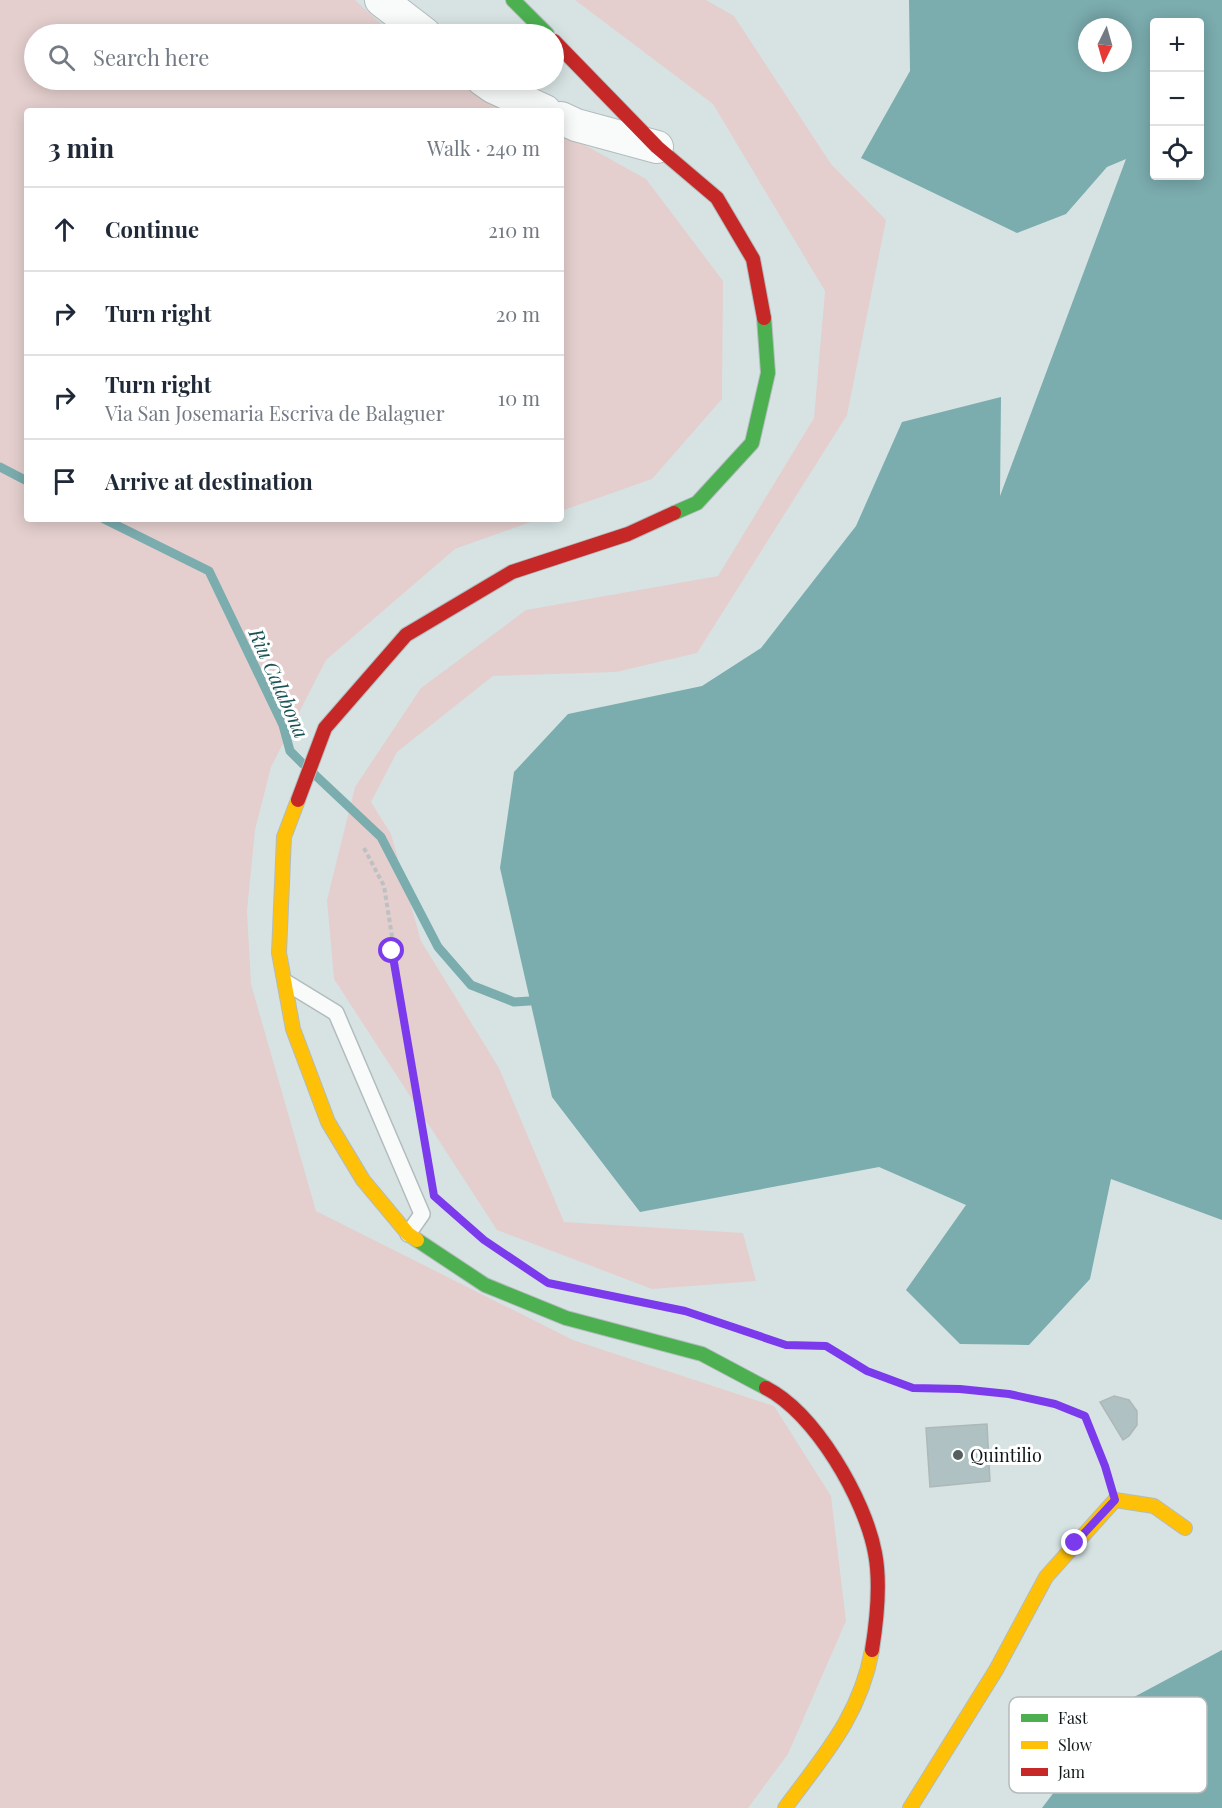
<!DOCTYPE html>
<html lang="en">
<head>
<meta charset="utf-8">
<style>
  :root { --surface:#fff; --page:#f6f6f7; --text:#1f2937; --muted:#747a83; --line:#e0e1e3 }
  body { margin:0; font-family:"Playfair Display",serif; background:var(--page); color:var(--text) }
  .controls { position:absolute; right:18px; top:18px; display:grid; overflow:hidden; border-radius:6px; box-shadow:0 3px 15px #0003 }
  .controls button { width:54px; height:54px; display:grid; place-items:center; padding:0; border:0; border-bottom:2px solid var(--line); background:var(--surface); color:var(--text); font:30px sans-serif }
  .compass { position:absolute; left:1078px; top:18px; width:54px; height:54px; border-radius:50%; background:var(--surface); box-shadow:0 3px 15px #0003; rotate:185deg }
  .stop { position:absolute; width:18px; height:18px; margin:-14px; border:4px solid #7c3aed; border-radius:50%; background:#fff }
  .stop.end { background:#7c3aed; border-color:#fff; box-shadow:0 2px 6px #0008 }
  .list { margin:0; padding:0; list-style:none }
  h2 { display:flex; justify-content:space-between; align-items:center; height:78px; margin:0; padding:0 24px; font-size:26px }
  h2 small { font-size:20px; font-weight:400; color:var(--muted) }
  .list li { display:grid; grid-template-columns:39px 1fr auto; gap:18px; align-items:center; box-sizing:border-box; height:84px; padding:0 24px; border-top:2px solid var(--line) }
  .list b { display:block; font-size:22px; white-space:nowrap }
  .list p { margin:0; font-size:20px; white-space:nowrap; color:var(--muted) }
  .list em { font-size:20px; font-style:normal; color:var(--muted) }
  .icon { flex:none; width:33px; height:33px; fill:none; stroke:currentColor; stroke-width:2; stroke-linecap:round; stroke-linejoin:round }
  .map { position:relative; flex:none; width:1222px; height:1808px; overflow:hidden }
  .search { position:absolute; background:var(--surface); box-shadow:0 3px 15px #0003; left:24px; top:24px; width:540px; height:66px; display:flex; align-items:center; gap:15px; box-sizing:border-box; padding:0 21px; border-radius:33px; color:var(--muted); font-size:22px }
  .panel { position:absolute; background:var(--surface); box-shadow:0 3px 15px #0003; left:24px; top:108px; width:540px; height:414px; border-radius:6px }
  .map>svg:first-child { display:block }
</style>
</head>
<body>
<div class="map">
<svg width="1222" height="1808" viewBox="0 0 1222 1808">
  <rect width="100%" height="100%" fill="#d7e3e3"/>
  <!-- green -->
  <g fill="#e4cfce">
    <polygon points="0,0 355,0 392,34 34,34 34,80 464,80 522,111 27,111 27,519 539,519 455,549 326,660 271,767 255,830 247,911 251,984 316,1211 573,1340 774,1406 831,1496 846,1621 788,1754 748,1808 0,1808"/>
    <polygon points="575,0 706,0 734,16 831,164 886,220 847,415 697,653 616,672 493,676 397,752 371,802 391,834 421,941 499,1068 564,1222 743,1233 756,1281 652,1289 497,1230 334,979 327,900 355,787 421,688 526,610 718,576 814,418 825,291 713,104"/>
    <polygon points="561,132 646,179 723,281 722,399 652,479 561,511"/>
  </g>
  <!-- water -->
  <g fill="#7bacae" fill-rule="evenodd">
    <path d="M 909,0 L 1222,0 L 1222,1220 L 1111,1179 L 1090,1279 L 1029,1345 L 960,1344 L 906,1290 L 966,1205 L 879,1167 L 640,1212 L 552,1097 L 500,868 L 514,772 L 568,714 L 702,686 L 761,648 L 856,526 L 902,422 L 1001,397 L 1000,496 L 1126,159 L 1107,167 L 1066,214 L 1017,233 L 861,158 L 910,71 ZM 1154,22 L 1200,22 L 1200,176 L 1154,176 ZM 1087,27 L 1123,27 L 1123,63 L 1087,63 Z"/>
    <polygon points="1222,1650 1222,1808 1042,1808 1121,1704"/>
  </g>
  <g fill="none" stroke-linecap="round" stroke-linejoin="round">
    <!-- stream -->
    <g stroke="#7bacae" stroke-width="9">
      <polyline points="0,467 27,481"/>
      <polyline points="104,519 209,571 283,725 290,751 303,764"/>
      <polyline points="313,773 381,837 438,947 471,985 514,1002 530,1001"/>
    </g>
  </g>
  <!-- building -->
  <g fill="#afc1c2" stroke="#aeb8b8" stroke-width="1.5">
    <polygon points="1114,1396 1129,1400 1137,1411 1137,1425 1129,1436 1123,1440 1100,1402"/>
    <polygon points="987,1424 990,1481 930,1487 926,1428"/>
  </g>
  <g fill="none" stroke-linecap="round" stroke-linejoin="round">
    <!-- lane casing -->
    <g stroke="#b3bcbc" stroke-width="18">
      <polyline id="lane" points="287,983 336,1013 422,1214 408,1234"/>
    </g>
    <!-- street casing -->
    <g stroke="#b3bcbc" stroke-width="34">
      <g id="street">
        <polyline points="381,0 425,34"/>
        <polyline points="483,80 493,87 545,111"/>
        <polyline points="561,118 576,125 657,147"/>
      </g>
    </g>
    <!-- fast casing -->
    <g stroke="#b3bcbc" stroke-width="16">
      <g id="fast">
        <polyline points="513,0 547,34"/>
        <polyline points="674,513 697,503 752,443 768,373 764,318"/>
        <polyline points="417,1240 485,1285 566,1318 702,1354 766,1388"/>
      </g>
    </g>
    <!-- slow casing -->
    <g stroke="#b3bcbc" stroke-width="16">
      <g id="slow">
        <polyline points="298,800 284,837 279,953 293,1029 328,1122 363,1180 408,1234 417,1240"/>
        <path d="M 785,1808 C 824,1755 860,1716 872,1650"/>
        <polyline points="910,1808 996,1670 1046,1577 1115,1500 1154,1506 1185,1528"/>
      </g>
    </g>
    <!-- jam casing -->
    <g stroke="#b3bcbc" stroke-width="16">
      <g id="jam">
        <polyline points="554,41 657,147 717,198 753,259 764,318"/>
        <polyline points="298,800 325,728 406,635 512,572 628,534 674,513"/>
        <path d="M 766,1388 C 815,1413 865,1499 875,1553 C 881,1584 877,1619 872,1650"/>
      </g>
    </g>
    <!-- path -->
    <g stroke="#bdc1c1" stroke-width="4" stroke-dasharray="4.5 3" stroke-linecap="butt">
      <polyline points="364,848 384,886 429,1169"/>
      <polyline points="444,1205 484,1240 513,1260"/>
      <polyline points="664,1309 685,1312 786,1345 826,1346 867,1371 913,1388 960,1389 1009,1394 1055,1404 1085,1416 1107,1471"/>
    </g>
    <!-- lane -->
    <use href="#lane" stroke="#f9fbfb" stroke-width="15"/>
    <!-- street -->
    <use href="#street" stroke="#f9fbfb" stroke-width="32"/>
    <!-- fast -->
    <use href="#fast" stroke="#4caf50" stroke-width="14"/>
    <!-- slow -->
    <use href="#slow" stroke="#ffc107" stroke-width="14"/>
    <!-- jam -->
    <use href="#jam" stroke="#c62828" stroke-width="14"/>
  </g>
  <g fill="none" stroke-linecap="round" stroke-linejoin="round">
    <!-- route -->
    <polyline stroke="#7c3aed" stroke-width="8" points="392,951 434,1196 484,1240 548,1283 685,1311 786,1345 826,1346 867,1371 913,1388 960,1389 1009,1394 1055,1404 1085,1416 1105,1466 1115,1500 1075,1543"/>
  </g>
  <!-- markers -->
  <circle fill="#565f5f" stroke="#fff" stroke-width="2" cx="958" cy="1455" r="6"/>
  <g text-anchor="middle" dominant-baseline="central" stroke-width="6" stroke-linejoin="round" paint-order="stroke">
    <!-- poi labels -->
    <g font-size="18" fill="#101818" stroke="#fff" text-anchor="start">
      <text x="970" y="1455">Quintilio</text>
    </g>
    <!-- water labels -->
    <g font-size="20" font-style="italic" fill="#195355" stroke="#fff">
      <text transform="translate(280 683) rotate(66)">Riu Calabona</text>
    </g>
  </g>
  <!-- legend -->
  <rect x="1009" y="1697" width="198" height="96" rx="9" fill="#fff" stroke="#b7baba" stroke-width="1.5"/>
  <rect x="1021" y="1714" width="27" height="8" fill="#4caf50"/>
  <rect x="1021" y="1741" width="27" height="8" fill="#ffc107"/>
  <rect x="1021" y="1768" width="27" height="8" fill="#c62828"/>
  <g font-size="16" fill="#101818">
    <text x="1058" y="1724">Fast</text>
    <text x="1058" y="1751">Slow</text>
    <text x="1058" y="1778">Jam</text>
  </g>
</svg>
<div class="controls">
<button>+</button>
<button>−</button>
<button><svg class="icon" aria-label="locate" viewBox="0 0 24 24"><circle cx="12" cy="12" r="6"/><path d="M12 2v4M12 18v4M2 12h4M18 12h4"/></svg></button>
</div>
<svg class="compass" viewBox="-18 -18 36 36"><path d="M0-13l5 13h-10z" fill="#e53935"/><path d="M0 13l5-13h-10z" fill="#747a83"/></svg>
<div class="stop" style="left:392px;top:951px"></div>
<div class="stop end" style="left:1075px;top:1543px"></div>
<div class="search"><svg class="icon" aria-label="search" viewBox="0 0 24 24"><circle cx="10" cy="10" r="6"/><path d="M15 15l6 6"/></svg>Search here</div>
<section class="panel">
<h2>3 min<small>Walk · 240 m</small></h2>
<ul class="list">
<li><svg class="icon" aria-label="ahead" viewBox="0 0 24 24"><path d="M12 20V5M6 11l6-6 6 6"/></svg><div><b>Continue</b></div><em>210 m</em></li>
<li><svg class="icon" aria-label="right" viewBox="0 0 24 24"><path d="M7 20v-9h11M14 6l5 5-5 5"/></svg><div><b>Turn right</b></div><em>20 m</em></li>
<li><svg class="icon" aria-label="right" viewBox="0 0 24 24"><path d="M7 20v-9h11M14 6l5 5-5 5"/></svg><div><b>Turn right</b><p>Via San Josemaria Escriva de Balaguer</p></div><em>10 m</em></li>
<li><svg class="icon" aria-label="arrive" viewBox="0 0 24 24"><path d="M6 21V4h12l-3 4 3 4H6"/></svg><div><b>Arrive at destination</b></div></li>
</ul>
</section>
</div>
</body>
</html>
